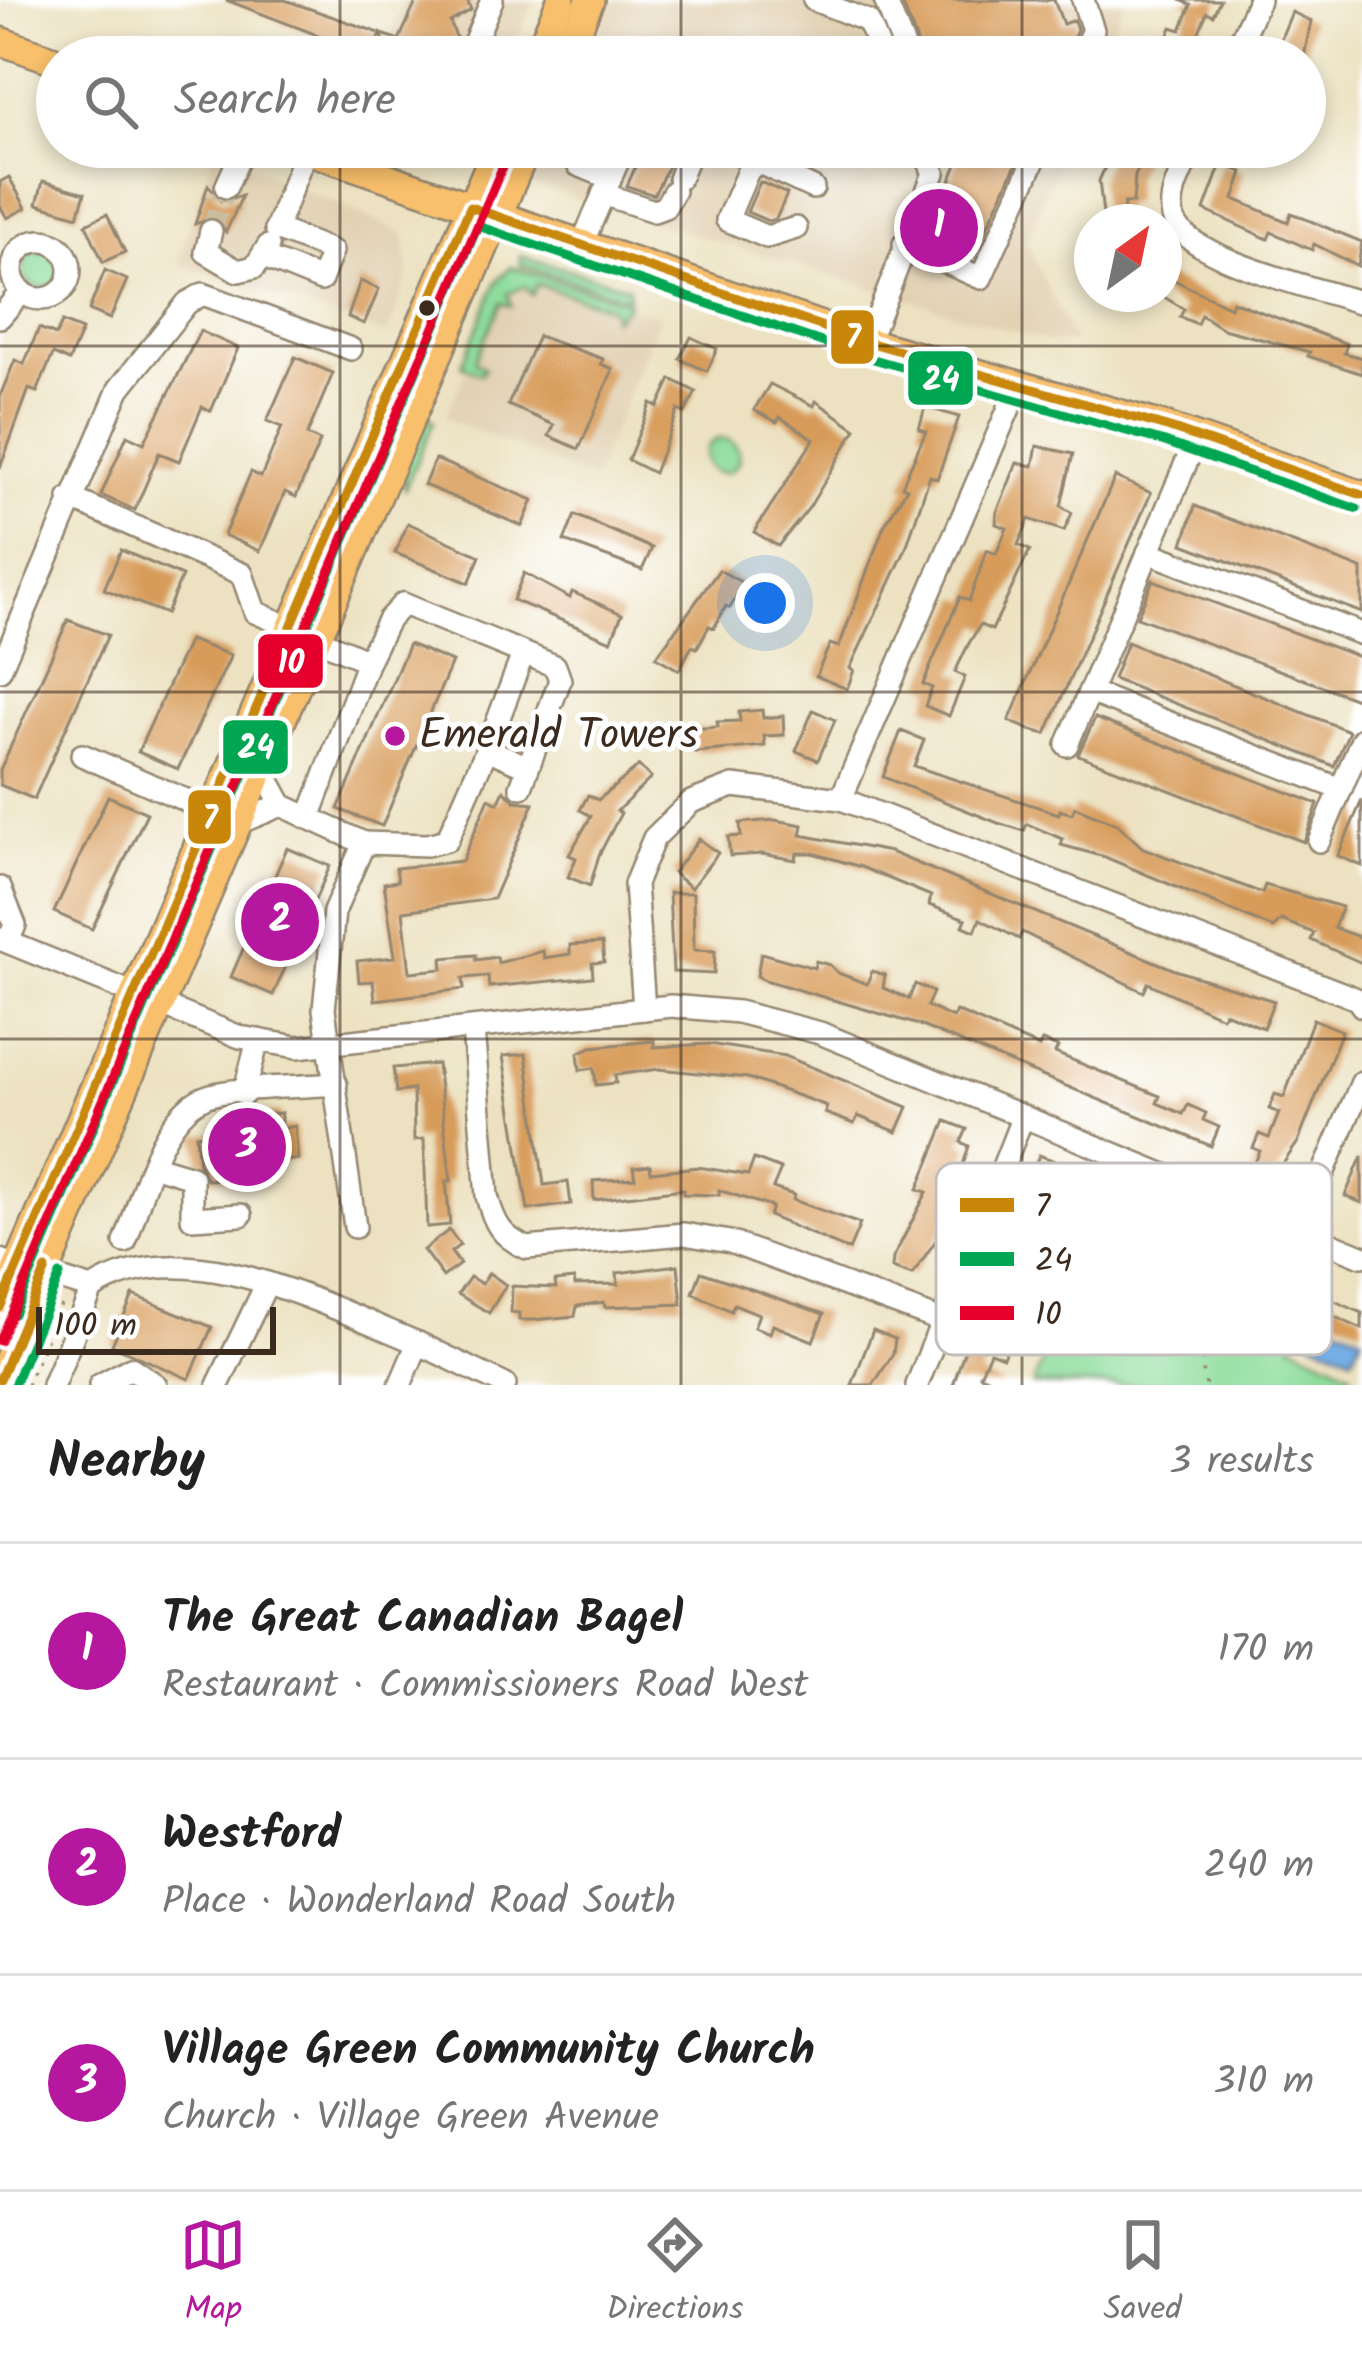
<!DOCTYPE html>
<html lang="en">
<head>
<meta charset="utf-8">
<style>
  :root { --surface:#fff; --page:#f6f6f6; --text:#222; --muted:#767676; --line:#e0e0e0; --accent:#b5179e }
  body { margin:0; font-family:Kalam,sans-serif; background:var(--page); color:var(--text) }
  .compass { position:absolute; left:1074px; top:204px; width:108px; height:108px; border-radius:50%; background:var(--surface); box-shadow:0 6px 18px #0003; rotate:33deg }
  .scale { position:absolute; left:36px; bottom:30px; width:240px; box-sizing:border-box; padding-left:12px; border:6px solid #3b2a1e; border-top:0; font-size:33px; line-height:42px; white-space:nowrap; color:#3b2a1e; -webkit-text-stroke:9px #fff; paint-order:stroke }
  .you { position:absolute; left:765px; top:603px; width:42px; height:42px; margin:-30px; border:9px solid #fff; border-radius:50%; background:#1a73e8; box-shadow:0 0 0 18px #1a73e833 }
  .badge { display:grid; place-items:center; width:78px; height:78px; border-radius:50%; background:var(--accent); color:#fff; font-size:39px; font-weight:700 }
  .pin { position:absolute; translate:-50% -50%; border:6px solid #fff; box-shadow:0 3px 12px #0006 }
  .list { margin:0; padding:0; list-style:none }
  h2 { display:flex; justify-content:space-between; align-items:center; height:156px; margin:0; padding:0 48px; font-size:51px }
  h2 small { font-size:39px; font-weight:400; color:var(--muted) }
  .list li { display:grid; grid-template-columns:78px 1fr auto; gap:36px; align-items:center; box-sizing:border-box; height:216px; padding:0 48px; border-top:3px solid var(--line) }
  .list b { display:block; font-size:45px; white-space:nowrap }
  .list p { margin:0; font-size:39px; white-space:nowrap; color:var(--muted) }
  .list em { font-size:39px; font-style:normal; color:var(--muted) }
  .icon { flex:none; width:66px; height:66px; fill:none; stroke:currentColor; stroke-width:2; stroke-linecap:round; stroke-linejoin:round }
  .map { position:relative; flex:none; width:1362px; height:1385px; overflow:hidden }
  .search { position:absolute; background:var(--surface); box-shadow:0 6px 18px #0003; left:36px; right:36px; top:36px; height:132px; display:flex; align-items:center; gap:30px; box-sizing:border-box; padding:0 42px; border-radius:66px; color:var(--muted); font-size:45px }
  .sheet { height:804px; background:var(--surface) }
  nav { display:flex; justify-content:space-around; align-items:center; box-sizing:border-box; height:168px; border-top:3px solid var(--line); background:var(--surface); font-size:33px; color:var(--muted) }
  nav a { display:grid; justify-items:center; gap:6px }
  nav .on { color:var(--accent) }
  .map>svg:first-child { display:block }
</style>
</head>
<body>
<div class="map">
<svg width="1362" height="1385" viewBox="0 0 1362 1385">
  <rect width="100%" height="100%" fill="#fff"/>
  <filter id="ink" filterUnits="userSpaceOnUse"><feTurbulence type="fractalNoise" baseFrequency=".00833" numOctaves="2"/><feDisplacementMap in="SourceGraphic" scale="24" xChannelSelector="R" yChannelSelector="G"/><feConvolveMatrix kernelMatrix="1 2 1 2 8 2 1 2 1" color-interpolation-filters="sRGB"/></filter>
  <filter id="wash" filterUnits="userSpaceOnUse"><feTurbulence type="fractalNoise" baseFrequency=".004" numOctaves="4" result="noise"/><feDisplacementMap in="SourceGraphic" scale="48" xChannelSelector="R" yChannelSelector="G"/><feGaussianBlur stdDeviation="2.7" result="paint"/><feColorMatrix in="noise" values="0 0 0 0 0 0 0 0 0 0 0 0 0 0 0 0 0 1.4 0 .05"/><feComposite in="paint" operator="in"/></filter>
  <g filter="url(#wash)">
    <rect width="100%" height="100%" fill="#ece2c1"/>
    <!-- built -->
    <g fill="#e2d2b4">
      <polygon points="405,0 535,0 509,57 382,57"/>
      <polygon points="612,0 1125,0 1102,57 585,57"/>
      <polygon points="397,147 469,147 464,160 447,163"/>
      <polygon points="545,147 1065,147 1026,241 1074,343 1045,341 530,184"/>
      <polygon points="214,150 404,233 409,274 387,335 178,263"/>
      <polygon points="510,272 660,316 593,479 445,418"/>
    </g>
    <!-- green -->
    <g fill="#8edd9c" stroke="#64845d" stroke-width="3">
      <circle cx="42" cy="269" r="19"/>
      <polygon points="520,256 628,287 628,298 521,265"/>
      <polygon points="511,267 628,302 627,306 613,319 612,308 537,284 532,295 525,286 508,294 511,306 501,303 475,361 485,368 480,374 462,365 497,281"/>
      <polygon points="424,416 434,421 405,488 401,471"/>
      <circle cx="722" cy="456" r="17"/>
      <polygon points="1169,1200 1324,1268 1293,1344 1351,1372 1346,1385 1033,1385 1086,1253 1135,1272"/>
    </g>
    <!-- water -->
    <polygon fill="#75afe6" stroke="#586c82" stroke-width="3" points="1322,1318 1362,1336 1353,1357 1312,1340"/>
    <g id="blocks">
      <!-- building -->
      <g fill="#d89c5a">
        <polygon points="226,0 285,0 399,40 417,0 467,0 471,10 450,22 458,42 447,48 450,57 392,57 381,34 372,56"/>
        <polygon points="901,0 1054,0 1063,24 1074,20 1077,29 1065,57 923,57"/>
        <polygon points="1180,0 1220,0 1213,15 1207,12 1189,57 1160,57 1172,27 1181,30 1191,5"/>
        <polygon points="1292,12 1311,21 1304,57 1273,57"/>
        <polygon points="644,147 660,152 669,164 654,195 627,186"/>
        <polygon points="964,147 1024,147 974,256 928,236"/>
        <polygon points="1114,147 1148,147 1135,176 1133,203 1124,203 1123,222 1104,222 1099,181"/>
        <polygon points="1221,164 1243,172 1234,199 1288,222 1291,213 1362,242 1358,266 1314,244 1312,250 1271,232 1268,239 1204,210"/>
        <polygon points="9,177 26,208 7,218 0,206 0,182"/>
        <polygon points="43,181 85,193 78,216 37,204"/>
        <polygon points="760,182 787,194 776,219 768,221 747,212"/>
        <polygon points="208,185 221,201 242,196 226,232 216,217 195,224"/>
        <polygon points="107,214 125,252 103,262 86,224"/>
        <polygon points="105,270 127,280 110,319 89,310"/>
        <polygon points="1164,275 1230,307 1232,301 1347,344 1344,353 1362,358 1362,374 1308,356 1310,352 1223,329 1201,315 1197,324 1180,317 1184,309 1164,297"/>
        <polygon points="360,281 379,289 364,324 348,317"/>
        <polygon points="62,322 82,330 69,361 53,354 37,392 29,389 0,468 0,396 15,360 24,364 39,328 56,335"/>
        <polygon points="200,331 238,348 211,411 202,407 179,461 159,453 135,510 101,495 127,435 144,443"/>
        <polygon points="538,336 603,359 601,364 613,369 579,449 549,436 554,425 508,405"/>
        <polygon points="691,337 717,349 707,371 680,359"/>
        <polygon points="295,357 333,373 307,435 320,441 296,497 285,492 260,551 224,535 251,472 261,477 282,427 267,421"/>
        <polygon points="671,379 696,392 685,413 678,410 654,473 628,460 651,403 658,407"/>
        <polygon points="770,384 814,406 816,401 856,429 809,508 778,546 754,532 814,439 780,417 777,422 754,410"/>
        <polygon points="925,407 959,417 937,479 930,476 905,551 850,668 854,670 847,689 816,676 830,644 839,647 884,526 907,488 902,486 926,431 919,429"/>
        <polygon points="1037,446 1073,454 1061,506 1072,513 1064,531 1029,519 1018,545 1030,550 992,630 980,625 968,645 955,672 965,677 949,716 925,706 932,688 923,684 960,597 969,601 987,550 996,554 1007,528 996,524 997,512 1017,463 1033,466"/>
        <polygon points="435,459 533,500 522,526 424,485"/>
        <polygon points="1115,477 1151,493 1046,734 1030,730 1009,721"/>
        <polygon points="1195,506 1362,569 1362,613 1183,544"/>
        <polygon points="575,515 652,548 642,570 564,541"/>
        <polygon points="408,523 480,556 469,583 395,553"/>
        <polygon points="121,550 182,576 166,614 104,589"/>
        <polygon points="719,570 743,583 730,608 726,606 714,628 709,626 697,648 692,646 679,670 656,657"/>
        <polygon points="524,573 570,598 572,592 622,614 611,641 513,600"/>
        <polygon points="1153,580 1362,658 1362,701 1137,617"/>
        <polygon points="68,620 108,635 34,799 0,785 0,770"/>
        <polygon points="189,640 231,655 178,769 138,752"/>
        <polygon points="1127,642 1349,731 1334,766 1113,679"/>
        <polygon points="409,644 452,662 382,826 338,809"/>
        <polygon points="762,710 763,718 783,716 784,735 764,736 765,746 695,752 694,729 718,727 717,722 740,721 739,712"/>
        <polygon points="813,710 835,720 818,760 796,751"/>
        <polygon points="1095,718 1318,804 1304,842 1078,755"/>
        <polygon points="901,731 924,740 914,766 1059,814 1060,810 1072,814 1075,807 1117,824 1143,848 1262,893 1265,885 1342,907 1334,928 1362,938 1362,963 1311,940 1314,933 1281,920 1273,928 1105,857 1061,845 1063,839 1027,824 1024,831 998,823 883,777"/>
        <polygon points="639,766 651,778 617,811 621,813 599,855 590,886 568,877 576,858 569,855 591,816 580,810 588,795 598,800"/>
        <polygon points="504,790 515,801 534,803 493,899 403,911 410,972 443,969 442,958 476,955 476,960 497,957 498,963 543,951 544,958 570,954 570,945 602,943 604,962 592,963 593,977 489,987 488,976 463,978 464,989 375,1000 373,981 359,982 357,961 395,957 384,883 398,881 396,868 462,861 489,798 498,803"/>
        <polygon points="108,796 147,813 92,929 54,912"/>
        <polygon points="1362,800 1362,866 1338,856"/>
        <polygon points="775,820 803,825 801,835 890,852 1175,970 1274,1001 1263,1028 1224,1012 1222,1017 1148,983 1144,992 1022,932 1019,939 980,919 975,931 963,926 966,919 929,905 931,896 861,867 813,853 797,853 796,860 762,854 730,856 728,837 741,836 740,823"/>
        <polygon points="699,839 718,853 691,888 673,873"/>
        <polygon points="287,848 330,866 273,995 231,977"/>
        <polygon points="669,893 693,893 694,950 715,951 714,974 673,972"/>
        <polygon points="761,953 814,968 816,961 830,965 838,973 867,984 872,971 885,975 883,988 909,999 915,984 933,992 927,1006 953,1018 956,1011 1039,1047 1042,1041 1058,1047 1055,1053 1160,1096 1157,1103 1183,1114 1188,1105 1206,1113 1203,1120 1219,1127 1211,1146 919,1025 765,980 757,976"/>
        <polygon points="1313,1019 1342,1031 1298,1142 1271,1181 1251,1172 1260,1151 1253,1148 1259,1134 1269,1138 1279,1113 1269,1109 1275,1094 1284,1097"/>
        <polygon points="654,1041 654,1047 709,1044 785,1056 908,1107 897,1132 858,1116 854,1124 825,1113 827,1106 748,1078 659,1069 615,1075 616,1083 596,1085 594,1068 580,1070 578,1053 591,1047"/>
        <polygon points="526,1054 544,1185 568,1182 571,1204 528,1210 503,1056"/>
        <polygon points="437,1064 451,1181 446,1181 450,1225 427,1227 424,1139 414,1140 413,1090 396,1092 393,1068"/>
        <polygon points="281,1113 281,1129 295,1126 298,1159 247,1167 247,1178 207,1180 199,1164 196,1135 224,1133 224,1119"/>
        <polygon points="946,1121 967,1129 961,1142 969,1146 941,1233 912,1275 892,1268 893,1258 927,1192 918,1189"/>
        <polygon points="1039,1155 1060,1163 1057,1172 1087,1185 1090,1177 1150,1208 1142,1226 1120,1216 1117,1222 1048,1192 1044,1203 1022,1201"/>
        <polygon points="1362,1156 1362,1203 1345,1196"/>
        <polygon points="754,1159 781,1169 773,1188 794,1195 793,1200 860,1224 849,1250 769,1216 772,1207 719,1190 719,1195 683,1194 683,1189 594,1200 593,1181 635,1178 633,1167 650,1165 651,1172 698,1167 748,1175"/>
        <polygon points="1010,1224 1041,1236 1033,1254 1023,1250 1012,1276 1021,1280 1013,1298 1025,1303 1003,1357 990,1352 980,1375 1004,1385 953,1385 978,1310 1001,1264 995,1262"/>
        <polygon points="449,1230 460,1245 451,1252 460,1264 443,1277 423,1250"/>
        <polygon points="678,1265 682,1304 605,1307 604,1302 577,1306 575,1316 533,1320 519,1320 519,1313 511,1312 512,1286 556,1288 555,1281 574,1279 575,1285 618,1284 617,1273"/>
        <polygon points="701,1272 824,1314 813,1341 773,1325 770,1333 754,1327 759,1314 734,1304 731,1311 693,1293"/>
        <polygon points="489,1273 506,1285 489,1313 458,1294 470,1277 482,1284"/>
        <polygon points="133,1295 212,1327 189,1379 112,1345"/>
        <polygon points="1330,1299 1362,1313 1362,1329 1324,1312"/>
        <polygon points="873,1330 895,1339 893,1354 873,1385 852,1385"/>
      </g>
    </g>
  </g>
  <g filter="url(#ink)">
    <use href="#blocks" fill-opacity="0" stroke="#948670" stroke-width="3"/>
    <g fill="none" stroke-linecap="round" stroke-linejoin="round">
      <!-- minor-tunnel -->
      <polyline stroke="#c9bda0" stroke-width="21" stroke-dasharray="21 10" stroke-linecap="butt" points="211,231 226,187"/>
      <!-- minor casing -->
      <g stroke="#948670" stroke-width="26">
        <g id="minor">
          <polyline points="814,0 868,21 883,57"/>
          <polyline points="885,0 908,57"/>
          <polyline points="472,47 512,56 540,49"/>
          <polyline points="468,57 492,0"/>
          <polyline points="1080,57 1093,30 1083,0"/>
          <polyline points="1233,57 1259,0"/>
          <polyline points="586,147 578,165 610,178"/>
          <polyline points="674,147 686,161 679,179"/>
          <path d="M 1193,147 C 1184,168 1167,193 1173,217 C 1184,259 1320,289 1362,303"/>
          <polyline points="226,187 244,147"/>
          <polyline points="603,194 654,211 665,207 674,191"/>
          <polyline points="796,228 767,237 727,220 748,171 757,162 813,188"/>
          <polyline points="211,231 206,252 238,271 255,267 268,246"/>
          <circle cx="41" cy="270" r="29"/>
          <polyline points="904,244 981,278 1040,147"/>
          <polyline points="581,246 624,147"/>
          <polyline points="264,257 321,280 332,251 276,229 306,150"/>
          <polyline points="0,317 22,291"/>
          <polyline points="868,342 934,173 922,147"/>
          <polyline points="70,498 242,574 255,612 368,661 388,620 403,604 555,666 560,680 521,787"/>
          <polyline points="1148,552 1362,634"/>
          <polyline points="0,670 119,389 187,303 203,294 351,349"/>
          <polyline points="1089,692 1341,789"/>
          <polyline points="1067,745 1197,437"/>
          <polyline points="487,749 523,654"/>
          <polyline points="82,755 238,823 282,805"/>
          <polyline points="263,770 282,805 309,818 368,661"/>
          <polyline points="841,799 1019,385"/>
          <polyline points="309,818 364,843 334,912 324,1009 355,1227"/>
          <polyline points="1319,841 1362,739"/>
          <polyline points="364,843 427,845 447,840 487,749 528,767"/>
          <polyline points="0,888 15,925 8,942"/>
          <polyline points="0,939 240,1037 297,1047 671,1006 738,1012 820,1033 1362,1256"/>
          <polyline points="644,1009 635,884 654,838 691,802 733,786 841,799 1357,999 1362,1006"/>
          <path d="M 473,1029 L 487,1196 C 494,1223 501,1237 527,1248 L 684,1234 L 730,1242 L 942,1321"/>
          <polyline points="244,1094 258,1040"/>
          <polyline points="155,1166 192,1177 192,1218 241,1215"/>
          <polyline points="1299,1230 1362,1082"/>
          <path d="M 125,1242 C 142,1199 158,1117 205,1097 C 227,1087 306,1087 336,1084"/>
          <path d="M 0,1260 L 92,1289 C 184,1228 328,1307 418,1343"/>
          <polyline points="53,1385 92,1289"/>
          <polyline points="100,1385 131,1368 156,1385"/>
          <polyline points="218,1385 267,1283"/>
          <polyline points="400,1385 418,1343 505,1385"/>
          <polyline points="917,1385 1023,1116"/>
        </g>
      </g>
      <!-- major casing -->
      <g stroke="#948670" stroke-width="32">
        <g id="major">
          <polyline points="0,41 57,61"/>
          <polyline points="537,57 561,0"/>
          <polyline points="566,57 590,0"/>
          <polyline points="298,147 868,342 1170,428 1362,495"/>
          <polyline points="0,1308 497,147"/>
          <polyline points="0,1379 527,147"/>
        </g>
      </g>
      <!-- path -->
      <g stroke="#948670" stroke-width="3" stroke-dasharray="3 9" stroke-linecap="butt">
        <polyline points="1189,1205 1219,1267 1217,1295"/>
        <polyline points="27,1385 64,1298"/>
        <path d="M 1206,1385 C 1201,1373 1203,1360 1203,1347 C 1206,1286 1252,1275 1298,1253"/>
      </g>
      <!-- minor -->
      <use href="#minor" stroke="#fff" stroke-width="21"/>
      <!-- major -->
      <use href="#major" stroke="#f8bf6c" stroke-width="27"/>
      <!-- bus-1 casing -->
      <g stroke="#fff" stroke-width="18">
        <g id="bus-1">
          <polyline points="0,1308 470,207 868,342 1170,428 1362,495"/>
          <polyline points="0,1379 46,1269"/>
        </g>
      </g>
      <!-- bus-2 casing -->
      <g stroke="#fff" stroke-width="18">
        <g id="bus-2">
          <polyline points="14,1314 478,226 863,356 1165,442 1357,509"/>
          <polyline points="14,1385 60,1275"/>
        </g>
      </g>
      <!-- bus-3 casing -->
      <g stroke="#fff" stroke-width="18">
        <polyline id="bus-3" points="0,1341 511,147"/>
      </g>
      <!-- bus-1 -->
      <use href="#bus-1" stroke="#c88708" stroke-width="9"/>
      <!-- bus-2 -->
      <use href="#bus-2" stroke="#00a651" stroke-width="9"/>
      <!-- bus-3 -->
      <use href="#bus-3" stroke="#e4002b" stroke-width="9"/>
    </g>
  </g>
  <!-- grid -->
  <path fill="none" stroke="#3b2a1e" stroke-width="3" stroke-opacity="0.55" d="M 340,0 L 340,57M 681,0 L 681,57M 1022,0 L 1022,57M 340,147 L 340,1385M 681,147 L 681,1385M 1022,147 L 1022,1385M 0,346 L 1362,346M 0,692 L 1362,692M 0,1039 L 1362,1039"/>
  <!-- markers -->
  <circle fill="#3b2a1e" stroke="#fff" stroke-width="4.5" cx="427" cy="308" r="10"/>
  <circle fill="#b5179e" stroke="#fff" stroke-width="4.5" cx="395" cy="736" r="12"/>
  <g text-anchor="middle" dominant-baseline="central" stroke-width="10" stroke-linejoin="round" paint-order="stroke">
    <!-- poi labels -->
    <g font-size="42" fill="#3b2a1e" stroke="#fff" text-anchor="start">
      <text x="419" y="736">Emerald Towers</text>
    </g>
  </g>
  <!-- legend -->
  <rect x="936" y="1163" width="396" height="192" rx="18" fill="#fff" stroke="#c4bfbc" stroke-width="3"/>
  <rect x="960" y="1198" width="54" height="14" fill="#c88708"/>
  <rect x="960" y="1252" width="54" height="14" fill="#00a651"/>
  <rect x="960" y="1306" width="54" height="14" fill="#e4002b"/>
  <g font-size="33" fill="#3b2a1e">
    <text x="1035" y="1217">7</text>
    <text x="1035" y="1271">24</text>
    <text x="1035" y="1325">10</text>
  </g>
  <g stroke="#fff" stroke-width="4.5">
    <rect x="829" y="308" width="47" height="58" rx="12" fill="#c88708"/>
    <rect x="906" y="349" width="69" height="58" rx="12" fill="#00a651"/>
    <rect x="256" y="632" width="69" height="58" rx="12" fill="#e4002b"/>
    <rect x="221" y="718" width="69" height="58" rx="12" fill="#00a651"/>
    <rect x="186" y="788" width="47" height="58" rx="12" fill="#c88708"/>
  </g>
  <g font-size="33" text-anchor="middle" font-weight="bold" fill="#fff">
    <text x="853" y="348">7</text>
    <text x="941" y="390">24</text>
    <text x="291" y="673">10</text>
    <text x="256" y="758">24</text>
    <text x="210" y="829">7</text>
  </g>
</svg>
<svg class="compass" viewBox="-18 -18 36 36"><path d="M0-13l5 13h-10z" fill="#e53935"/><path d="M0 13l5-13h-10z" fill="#767676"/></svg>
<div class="scale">100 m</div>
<div class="you"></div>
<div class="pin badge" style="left:939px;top:228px">1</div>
<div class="pin badge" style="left:280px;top:922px">2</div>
<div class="pin badge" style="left:247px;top:1147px">3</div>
<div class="search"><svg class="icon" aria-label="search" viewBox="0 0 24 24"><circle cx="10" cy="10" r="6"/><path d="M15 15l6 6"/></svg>Search here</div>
</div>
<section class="sheet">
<h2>Nearby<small>3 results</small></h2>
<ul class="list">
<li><span class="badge">1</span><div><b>The Great Canadian Bagel</b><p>Restaurant · Commissioners Road West</p></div><em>170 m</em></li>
<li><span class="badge">2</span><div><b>Westford</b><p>Place · Wonderland Road South</p></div><em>240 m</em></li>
<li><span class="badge">3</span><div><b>Village Green Community Church</b><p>Church · Village Green Avenue</p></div><em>310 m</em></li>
</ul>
</section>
<nav>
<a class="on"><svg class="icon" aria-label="map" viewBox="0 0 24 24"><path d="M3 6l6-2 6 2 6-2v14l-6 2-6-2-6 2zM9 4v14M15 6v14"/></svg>Map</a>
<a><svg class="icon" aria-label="directions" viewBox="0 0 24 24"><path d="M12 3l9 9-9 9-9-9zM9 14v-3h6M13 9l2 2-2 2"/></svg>Directions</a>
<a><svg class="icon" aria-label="saved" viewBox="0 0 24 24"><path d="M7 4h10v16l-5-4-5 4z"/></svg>Saved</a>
</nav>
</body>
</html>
